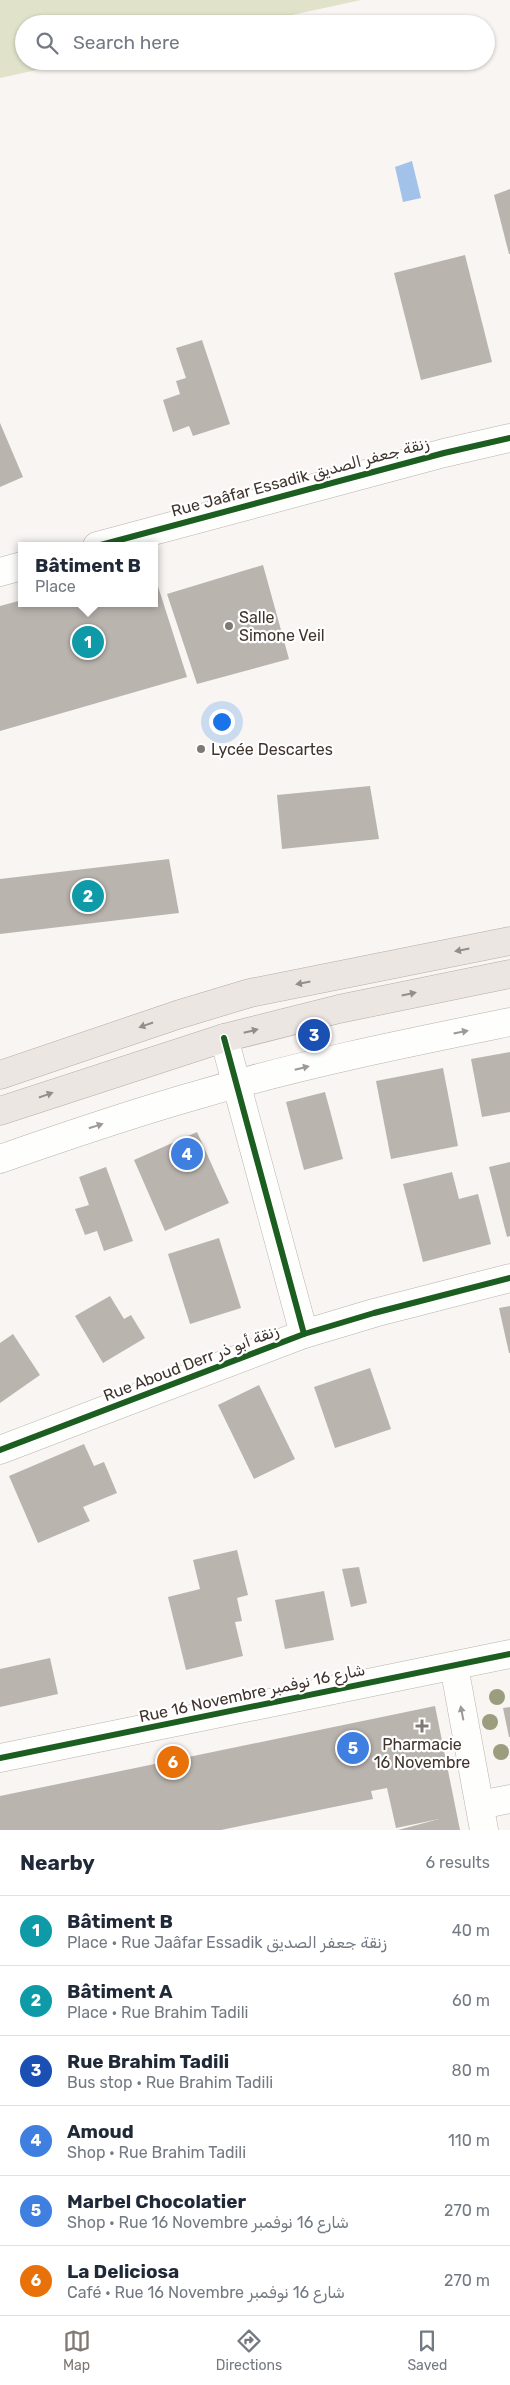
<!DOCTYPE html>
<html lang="en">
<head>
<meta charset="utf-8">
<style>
  :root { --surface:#fff; --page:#f2f2f3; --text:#1f2937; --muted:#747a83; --line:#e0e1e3; --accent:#807872 }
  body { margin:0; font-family:Rubik,Cairo,sans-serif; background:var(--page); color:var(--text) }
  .you { position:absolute; left:221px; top:721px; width:18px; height:18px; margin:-12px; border:4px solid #fff; border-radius:50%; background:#1a73e8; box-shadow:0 0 0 8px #1a73e833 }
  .badge { display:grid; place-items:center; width:32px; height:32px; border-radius:50%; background:var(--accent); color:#fff; font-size:16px; font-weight:700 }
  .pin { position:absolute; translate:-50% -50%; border:2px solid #fff; box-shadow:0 1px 5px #0006 }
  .popup { position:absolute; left:18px; top:542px; width:140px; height:65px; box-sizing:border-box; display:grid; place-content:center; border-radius:0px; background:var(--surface); filter:drop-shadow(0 1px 4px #0005); font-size:16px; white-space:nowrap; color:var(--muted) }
  .popup b { font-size:19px; color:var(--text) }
  .popup::after { content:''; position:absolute; left:50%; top:100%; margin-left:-10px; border:10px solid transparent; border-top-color:var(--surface) }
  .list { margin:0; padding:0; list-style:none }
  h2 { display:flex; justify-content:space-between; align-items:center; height:65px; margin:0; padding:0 20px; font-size:21px }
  h2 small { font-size:16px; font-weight:400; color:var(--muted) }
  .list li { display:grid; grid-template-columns:32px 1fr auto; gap:15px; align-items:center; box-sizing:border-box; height:70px; padding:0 20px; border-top:1px solid var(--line) }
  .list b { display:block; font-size:19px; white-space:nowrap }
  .list p { margin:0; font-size:16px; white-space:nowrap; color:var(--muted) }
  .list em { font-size:16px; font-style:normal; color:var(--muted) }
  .icon { flex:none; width:28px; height:28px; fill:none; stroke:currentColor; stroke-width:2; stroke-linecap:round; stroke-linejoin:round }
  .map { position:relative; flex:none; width:510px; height:1830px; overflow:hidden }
  .search { position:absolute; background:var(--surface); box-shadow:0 1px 4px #0004; left:15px; right:15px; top:15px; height:55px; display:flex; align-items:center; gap:12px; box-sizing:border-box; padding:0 18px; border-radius:28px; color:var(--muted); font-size:19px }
  .sheet { height:485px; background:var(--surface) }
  nav { display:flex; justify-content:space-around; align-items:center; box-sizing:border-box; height:70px; border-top:1px solid var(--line); background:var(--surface); font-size:14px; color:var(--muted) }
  nav a { display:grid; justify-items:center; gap:2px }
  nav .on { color:var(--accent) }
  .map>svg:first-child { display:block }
</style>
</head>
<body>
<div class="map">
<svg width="510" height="1830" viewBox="0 0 510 1830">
  <rect width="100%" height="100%" fill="#f8f5f2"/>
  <!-- green -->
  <polygon fill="#e0e3ca" points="0,0 361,0 251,24 24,24 24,61 78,61 0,78"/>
  <!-- water -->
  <polygon fill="#a3c2ea" points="412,161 421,198 403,202 395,167"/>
  <!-- building -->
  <g fill="#bab4af">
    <polygon points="510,189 510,254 509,254 494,195"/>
    <polygon points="465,255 492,362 421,380 394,273"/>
    <polygon points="202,340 230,424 193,436 189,426 173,432 163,400 180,394 176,381 186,378 176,348"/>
    <polygon points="0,423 23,477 0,487"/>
    <polygon points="263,565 289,659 197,684 167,594"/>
    <polygon points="155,577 187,677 0,731 0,606 22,600 22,603 154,603"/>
    <polygon points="370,786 379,839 282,849 277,795"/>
    <polygon points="169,859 179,913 0,934 0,879"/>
    <polygon points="510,1052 510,1112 482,1117 471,1059"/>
    <polygon points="443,1068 458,1146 391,1159 376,1081"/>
    <polygon points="325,1092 343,1159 304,1170 286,1102"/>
    <polygon points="197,1132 229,1203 165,1231 134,1160"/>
    <polygon points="510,1162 510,1236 507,1237 489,1167"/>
    <polygon points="106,1167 133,1241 104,1251 97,1231 85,1235 75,1209 89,1205 79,1177"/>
    <polygon points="452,1172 459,1199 478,1194 491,1244 423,1262 403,1184"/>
    <polygon points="219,1238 241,1308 190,1324 168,1254"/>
    <polygon points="110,1296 124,1319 131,1315 145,1338 103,1363 75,1316"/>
    <polygon points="510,1306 510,1353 509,1353 499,1308"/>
    <polygon points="13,1334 40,1375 0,1403 0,1343"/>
    <polygon points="370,1368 391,1429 335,1448 314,1387"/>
    <polygon points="259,1385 295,1459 254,1479 218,1405"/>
    <polygon points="84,1444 94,1466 104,1462 117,1493 83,1507 90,1521 38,1543 9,1476"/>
    <polygon points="237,1550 248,1595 237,1598 242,1621 235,1622 243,1656 186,1670 168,1597 200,1589 193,1560"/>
    <polygon points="359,1567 367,1603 351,1607 342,1569"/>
    <polygon points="324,1591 334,1640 285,1649 275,1600"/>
    <polygon points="50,1658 58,1694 0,1707 0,1669"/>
    <polygon points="435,1706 460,1830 398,1830 439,1819 396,1828 387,1788 371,1791 373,1799 221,1830 0,1830 0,1796"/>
    <polygon points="510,1707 510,1737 509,1737 503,1708"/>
  </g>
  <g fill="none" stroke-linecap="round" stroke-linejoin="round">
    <!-- minor casing -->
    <g stroke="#b9b2ad" stroke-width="29">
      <g id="minor">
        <polyline points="97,546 444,453 510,438"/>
        <polyline points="0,572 22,566"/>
        <polyline points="224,1038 304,1334"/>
        <path d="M 0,1159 C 66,1136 133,1113 201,1094 C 302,1064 407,1043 510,1022"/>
        <polyline points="0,1450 304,1334 374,1313 510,1278"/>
        <polyline points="454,1666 484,1830"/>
        <polyline points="0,1758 510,1654"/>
        <polyline points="480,1805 510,1799"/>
      </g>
    </g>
    <!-- major casing -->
    <g stroke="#b6aaa4" stroke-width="29">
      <g id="major">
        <polyline points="0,1075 177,1015 250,993 510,941"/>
        <polyline points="0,1111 224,1038 339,1009 510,974"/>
      </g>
    </g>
    <!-- minor -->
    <use href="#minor" stroke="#fefefd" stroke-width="28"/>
    <!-- major -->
    <use href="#major" stroke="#ece6e3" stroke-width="28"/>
    <!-- cycleway casing -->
    <g stroke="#fff" stroke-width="9">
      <g id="cycleway">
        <polyline points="97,546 444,453 510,438"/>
        <polyline points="224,1038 304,1334"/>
        <polyline points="0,1450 304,1334 374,1313 510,1278"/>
        <polyline points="0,1758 510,1654"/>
      </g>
    </g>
    <!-- cycleway -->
    <use href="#cycleway" stroke="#1b5e20" stroke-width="6"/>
  </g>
  <!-- trees -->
  <g fill="#9a9d7e">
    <circle cx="497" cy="1697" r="8"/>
    <circle cx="490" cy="1722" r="8"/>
    <circle cx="501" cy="1752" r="8"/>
  </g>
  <!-- one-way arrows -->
  <defs><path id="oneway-solid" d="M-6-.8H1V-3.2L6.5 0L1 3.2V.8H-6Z" transform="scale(1.25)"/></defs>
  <g fill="#968d88">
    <use href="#oneway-solid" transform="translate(462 950) rotate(169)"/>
    <use href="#oneway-solid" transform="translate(303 983) rotate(169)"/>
    <use href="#oneway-solid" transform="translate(409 994) rotate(-12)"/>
    <use href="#oneway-solid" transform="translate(146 1025) rotate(161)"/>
    <use href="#oneway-solid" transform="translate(251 1031) rotate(-14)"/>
    <use href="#oneway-solid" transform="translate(46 1095) rotate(-19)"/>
  </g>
  <g fill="#9f9995">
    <use href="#oneway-solid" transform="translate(461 1032) rotate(-11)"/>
    <use href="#oneway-solid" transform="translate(302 1068) rotate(-14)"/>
    <use href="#oneway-solid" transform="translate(96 1126) rotate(-18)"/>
    <use href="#oneway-solid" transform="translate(462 1713) rotate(-101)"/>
  </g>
  <!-- markers -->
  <g fill="#807872" stroke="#fff" stroke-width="2">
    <circle cx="229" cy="626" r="5"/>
    <circle cx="201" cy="749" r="5"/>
    <path d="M419.5 1718.5h5v5h5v5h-5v5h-5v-5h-5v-5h5z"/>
  </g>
  <g text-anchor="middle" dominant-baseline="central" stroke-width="4.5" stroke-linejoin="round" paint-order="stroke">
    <!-- street labels -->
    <g font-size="16" fill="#40342d" stroke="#fff">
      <text transform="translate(300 477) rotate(-15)">Rue Jaâfar Essadik زنقة جعفر الصديق</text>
      <text transform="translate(191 1363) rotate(-21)">Rue Aboud Derr زنقة أبو ذر</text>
      <text transform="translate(252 1693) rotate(-12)">Rue 16 Novembre شارع 16 نوفمبر</text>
    </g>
    <!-- poi labels -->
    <g font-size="16" fill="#40342d" stroke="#fff" text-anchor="start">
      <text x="239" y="617">Salle<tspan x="239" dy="18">Simone Veil</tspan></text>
      <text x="211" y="749">Lycée Descartes</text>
      <text x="422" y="1744" text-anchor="middle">Pharmacie<tspan x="422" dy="18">16 Novembre</tspan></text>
    </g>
  </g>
</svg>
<div class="you"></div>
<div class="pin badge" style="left:88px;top:642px;background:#0f9aa8">1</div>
<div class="popup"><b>Bâtiment B</b>Place</div>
<div class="pin badge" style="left:88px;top:896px;background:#0f9aa8">2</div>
<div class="pin badge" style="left:314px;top:1035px;background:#1a4fb4">3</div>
<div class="pin badge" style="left:187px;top:1154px;background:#3f7fe0">4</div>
<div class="pin badge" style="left:353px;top:1748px;background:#3f7fe0">5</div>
<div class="pin badge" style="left:173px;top:1762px;background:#e8710a">6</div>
<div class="search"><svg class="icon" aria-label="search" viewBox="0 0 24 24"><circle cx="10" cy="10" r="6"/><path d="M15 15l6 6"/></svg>Search here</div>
</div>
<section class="sheet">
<h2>Nearby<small>6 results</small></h2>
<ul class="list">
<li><span class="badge" style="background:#0f9aa8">1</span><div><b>Bâtiment B</b><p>Place · Rue Jaâfar Essadik زنقة جعفر الصديق</p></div><em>40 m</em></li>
<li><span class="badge" style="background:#0f9aa8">2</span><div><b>Bâtiment A</b><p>Place · Rue Brahim Tadili</p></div><em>60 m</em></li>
<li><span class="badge" style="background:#1a4fb4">3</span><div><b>Rue Brahim Tadili</b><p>Bus stop · Rue Brahim Tadili</p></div><em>80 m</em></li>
<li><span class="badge" style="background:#3f7fe0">4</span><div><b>Amoud</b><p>Shop · Rue Brahim Tadili</p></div><em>110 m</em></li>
<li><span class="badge" style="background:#3f7fe0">5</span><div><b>Marbel Chocolatier</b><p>Shop · Rue 16 Novembre شارع 16 نوفمبر</p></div><em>270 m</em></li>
<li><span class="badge" style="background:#e8710a">6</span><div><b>La Deliciosa</b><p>Café · Rue 16 Novembre شارع 16 نوفمبر</p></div><em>270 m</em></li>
</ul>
</section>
<nav>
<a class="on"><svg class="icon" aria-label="map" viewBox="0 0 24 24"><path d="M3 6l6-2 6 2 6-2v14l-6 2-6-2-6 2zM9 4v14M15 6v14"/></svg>Map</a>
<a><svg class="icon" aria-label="directions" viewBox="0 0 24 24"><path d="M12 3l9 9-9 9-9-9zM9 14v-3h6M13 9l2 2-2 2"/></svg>Directions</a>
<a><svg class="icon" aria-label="saved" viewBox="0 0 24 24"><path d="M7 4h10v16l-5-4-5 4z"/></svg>Saved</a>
</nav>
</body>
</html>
